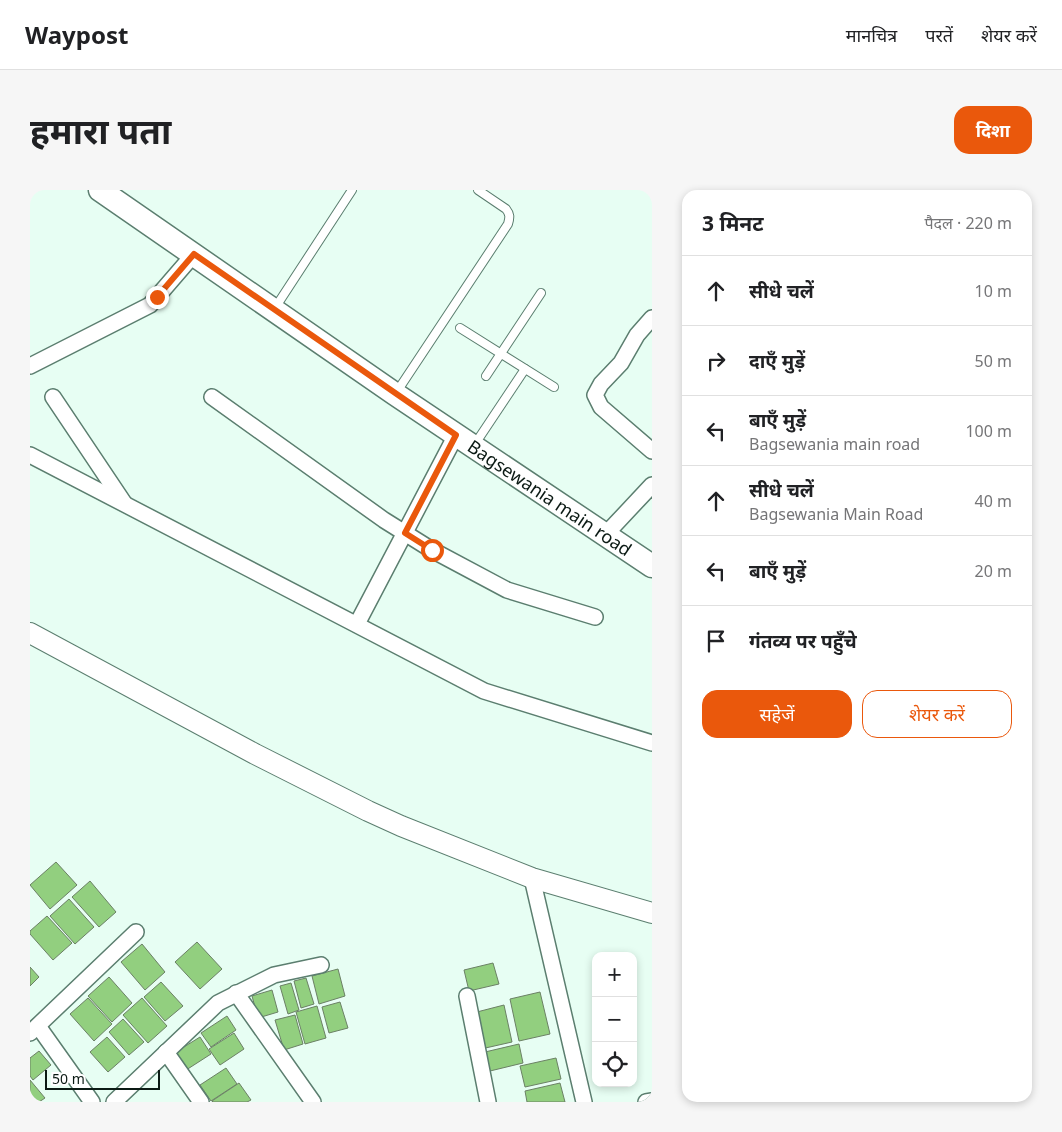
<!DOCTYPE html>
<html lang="hi">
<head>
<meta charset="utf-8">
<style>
  :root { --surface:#fff; --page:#f6f6f6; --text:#202124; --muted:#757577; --line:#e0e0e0; --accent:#ea580c }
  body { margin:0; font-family:"Noto Sans","Noto Sans Devanagari",sans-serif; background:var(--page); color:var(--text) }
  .controls { position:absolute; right:15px; bottom:15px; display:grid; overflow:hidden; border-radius:10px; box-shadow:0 2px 8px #0003 }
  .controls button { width:45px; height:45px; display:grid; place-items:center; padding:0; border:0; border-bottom:1px solid var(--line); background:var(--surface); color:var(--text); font:25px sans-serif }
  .scale { position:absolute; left:15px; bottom:12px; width:115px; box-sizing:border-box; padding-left:5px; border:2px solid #0b1a14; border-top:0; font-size:14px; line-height:18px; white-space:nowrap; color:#0b1a14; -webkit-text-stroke:4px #fff; paint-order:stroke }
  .stop { position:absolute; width:15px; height:15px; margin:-11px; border:4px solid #ea580c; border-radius:50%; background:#fff }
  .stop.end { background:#ea580c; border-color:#fff; box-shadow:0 1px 5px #0008 }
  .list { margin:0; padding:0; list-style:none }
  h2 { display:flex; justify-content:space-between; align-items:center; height:65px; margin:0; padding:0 20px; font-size:21px }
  h2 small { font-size:16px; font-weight:400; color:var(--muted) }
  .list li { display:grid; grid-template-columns:32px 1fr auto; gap:15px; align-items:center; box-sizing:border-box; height:70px; padding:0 20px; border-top:1px solid var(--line) }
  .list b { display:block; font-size:19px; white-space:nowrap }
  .list p { margin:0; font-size:16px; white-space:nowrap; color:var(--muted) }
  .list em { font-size:16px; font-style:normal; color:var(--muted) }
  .actions { display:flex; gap:10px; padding:15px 20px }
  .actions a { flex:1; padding:11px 0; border:1px solid var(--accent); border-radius:15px; text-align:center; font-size:18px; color:var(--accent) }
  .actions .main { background:var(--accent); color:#fff }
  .icon { flex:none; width:28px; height:28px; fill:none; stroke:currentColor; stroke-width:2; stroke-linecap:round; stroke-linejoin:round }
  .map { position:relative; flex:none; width:622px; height:912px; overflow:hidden; border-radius:15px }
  header { display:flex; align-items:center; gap:30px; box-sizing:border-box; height:70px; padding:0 25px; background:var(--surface); border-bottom:1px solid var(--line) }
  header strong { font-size:24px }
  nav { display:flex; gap:28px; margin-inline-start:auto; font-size:18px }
  .intro { display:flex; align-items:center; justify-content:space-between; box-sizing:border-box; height:120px; padding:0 30px }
  h1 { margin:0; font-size:35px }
  .button { padding:12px 22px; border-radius:15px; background:var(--accent); color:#fff; font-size:18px; font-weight:700 }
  main { display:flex; gap:30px; padding:0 30px }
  aside { flex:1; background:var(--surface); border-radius:15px; box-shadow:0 2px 8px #0003 }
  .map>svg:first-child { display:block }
</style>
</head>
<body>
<header>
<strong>Waypost</strong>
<nav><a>मानचित्र</a><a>परतें</a><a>शेयर करें</a></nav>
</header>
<div class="intro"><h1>हमारा पता</h1><a class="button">दिशा</a></div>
<main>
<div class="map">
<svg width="622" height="912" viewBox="0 0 622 912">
  <rect width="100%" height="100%" fill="#e7fef3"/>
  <!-- building -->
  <g fill="#92cf7f" stroke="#6b8065">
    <polygon points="26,672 47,695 20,719 0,695"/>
    <polygon points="60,691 86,722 69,737 42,707"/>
    <polygon points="39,709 64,737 45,754 20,726"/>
    <polygon points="17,726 42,753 23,770 0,744 0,741"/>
    <polygon points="167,752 192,779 170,799 145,772"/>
    <polygon points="112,754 135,782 115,800 91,772"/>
    <polygon points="463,773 469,794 439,801 434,780"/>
    <polygon points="0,777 9,787 0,796"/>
    <polygon points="308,779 315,806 289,814 282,786"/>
    <polygon points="79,787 102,813 82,832 58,806"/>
    <polygon points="276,788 284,814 271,818 264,791"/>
    <polygon points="131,792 153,816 135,831 114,807"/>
    <polygon points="261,793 269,820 258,824 250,796"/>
    <polygon points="242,800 248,822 228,828 222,806"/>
    <polygon points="510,802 520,844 489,851 480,809"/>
    <polygon points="58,808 82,834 64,851 40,824"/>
    <polygon points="112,808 137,836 118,853 93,825"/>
    <polygon points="310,812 318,838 299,843 292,817"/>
    <polygon points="474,815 482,852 451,859 443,823"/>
    <polygon points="287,816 296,848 275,854 266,822"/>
    <polygon points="265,825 273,854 254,860 245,830"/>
    <polygon points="197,826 206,840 181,857 171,843"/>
    <polygon points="93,829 114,852 99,865 79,842"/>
    <polygon points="204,843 214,859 190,875 179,859"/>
    <polygon points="77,847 95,867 78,882 60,862"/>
    <polygon points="170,847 181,864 153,882 141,865"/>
    <polygon points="489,854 493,873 460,881 455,862"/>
    <polygon points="9,861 21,875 3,890 0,886 0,868"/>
    <polygon points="526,868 531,889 495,897 490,876"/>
    <polygon points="196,878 207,894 181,911 170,895"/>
    <polygon points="0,890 15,908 9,912 0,912"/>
    <polygon points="209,893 221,910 217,912 183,912 182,911"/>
    <polygon points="530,893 535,912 497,912 495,901"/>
  </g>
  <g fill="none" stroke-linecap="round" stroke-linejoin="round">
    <!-- service casing -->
    <g stroke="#5b7e6f" stroke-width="10">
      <g id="service">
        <polyline points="245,118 322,0"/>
        <polyline points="430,138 524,197"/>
        <polyline points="456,186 511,103"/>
        <path d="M 366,203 L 478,34 C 480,27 480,24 476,19 L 448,0"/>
        <polyline points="445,254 495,179"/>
      </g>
    </g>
    <!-- minor casing -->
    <g stroke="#5b7e6f" stroke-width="18">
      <g id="minor">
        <polyline points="622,128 607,145 591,173 571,194 565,205 571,217 622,261"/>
        <polyline points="0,176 120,115 164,64"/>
        <polyline points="23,207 94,313"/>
        <polyline points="182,207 354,330 402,360 477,400 565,427"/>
        <polyline points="0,265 454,501 622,553"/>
        <polyline points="576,344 622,295"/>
        <polyline points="327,434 426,245"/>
        <polyline points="502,688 554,912"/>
        <polyline points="206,803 283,912"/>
        <polyline points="437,806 458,912"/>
        <polyline points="8,836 62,912"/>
        <polyline points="0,843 106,742"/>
        <polyline points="136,862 171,912"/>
        <polyline points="84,912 188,813 244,785 291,775"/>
        <polyline points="616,912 622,911"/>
      </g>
    </g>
    <!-- tertiary casing -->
    <g stroke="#5b7e6f" stroke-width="22">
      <polyline id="tertiary" points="0,443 225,564 338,621 371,636 502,688 622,723"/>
    </g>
    <!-- secondary casing -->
    <g stroke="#5b7e6f" stroke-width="25">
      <g id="secondary">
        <path id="s1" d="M 70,0 L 365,204 L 622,376"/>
      </g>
    </g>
    <!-- service -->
    <use href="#service" stroke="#fff" stroke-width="8"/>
    <!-- minor -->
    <use href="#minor" stroke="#fff" stroke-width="15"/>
    <!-- tertiary -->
    <use href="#tertiary" stroke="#fff" stroke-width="20"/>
    <!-- secondary -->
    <use href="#secondary" stroke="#fff" stroke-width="22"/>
  </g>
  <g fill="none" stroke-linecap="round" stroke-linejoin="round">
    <!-- route -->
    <polyline stroke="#ea580c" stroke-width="6" points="127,107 164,64 426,245 375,343 402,360"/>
  </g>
  <g text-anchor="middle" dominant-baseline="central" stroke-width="4" stroke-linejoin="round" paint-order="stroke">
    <!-- street labels -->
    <g font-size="18" fill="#0b1a14" stroke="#fff">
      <text stroke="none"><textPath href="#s1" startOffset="545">Bagsewania main road</textPath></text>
    </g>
  </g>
</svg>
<div class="controls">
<button>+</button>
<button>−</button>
<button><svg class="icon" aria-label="locate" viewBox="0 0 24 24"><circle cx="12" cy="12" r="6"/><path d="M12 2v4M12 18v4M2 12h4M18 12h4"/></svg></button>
</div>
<div class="scale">50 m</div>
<div class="stop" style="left:402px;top:360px"></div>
<div class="stop end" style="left:127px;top:107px"></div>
</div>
<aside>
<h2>3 मिनट<small>पैदल · 220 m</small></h2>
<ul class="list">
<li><svg class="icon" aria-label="ahead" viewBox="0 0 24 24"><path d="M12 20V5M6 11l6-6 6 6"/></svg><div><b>सीधे चलें</b></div><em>10 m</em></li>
<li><svg class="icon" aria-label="right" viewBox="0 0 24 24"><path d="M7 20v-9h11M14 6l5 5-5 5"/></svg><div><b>दाएँ मुड़ें</b></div><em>50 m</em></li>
<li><svg class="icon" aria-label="left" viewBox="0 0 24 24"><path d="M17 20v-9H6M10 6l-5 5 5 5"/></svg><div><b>बाएँ मुड़ें</b><p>Bagsewania main road</p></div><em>100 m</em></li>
<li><svg class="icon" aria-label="ahead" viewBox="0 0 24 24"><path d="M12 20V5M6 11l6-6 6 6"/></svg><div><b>सीधे चलें</b><p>Bagsewania Main Road</p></div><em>40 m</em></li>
<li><svg class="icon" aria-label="left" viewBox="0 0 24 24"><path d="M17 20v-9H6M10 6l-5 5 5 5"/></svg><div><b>बाएँ मुड़ें</b></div><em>20 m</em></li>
<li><svg class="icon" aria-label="arrive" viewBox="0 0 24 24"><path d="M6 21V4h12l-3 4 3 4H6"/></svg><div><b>गंतव्य पर पहुँचे</b></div></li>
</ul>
<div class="actions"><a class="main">सहेजें</a><a>शेयर करें</a></div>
</aside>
</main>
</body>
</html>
